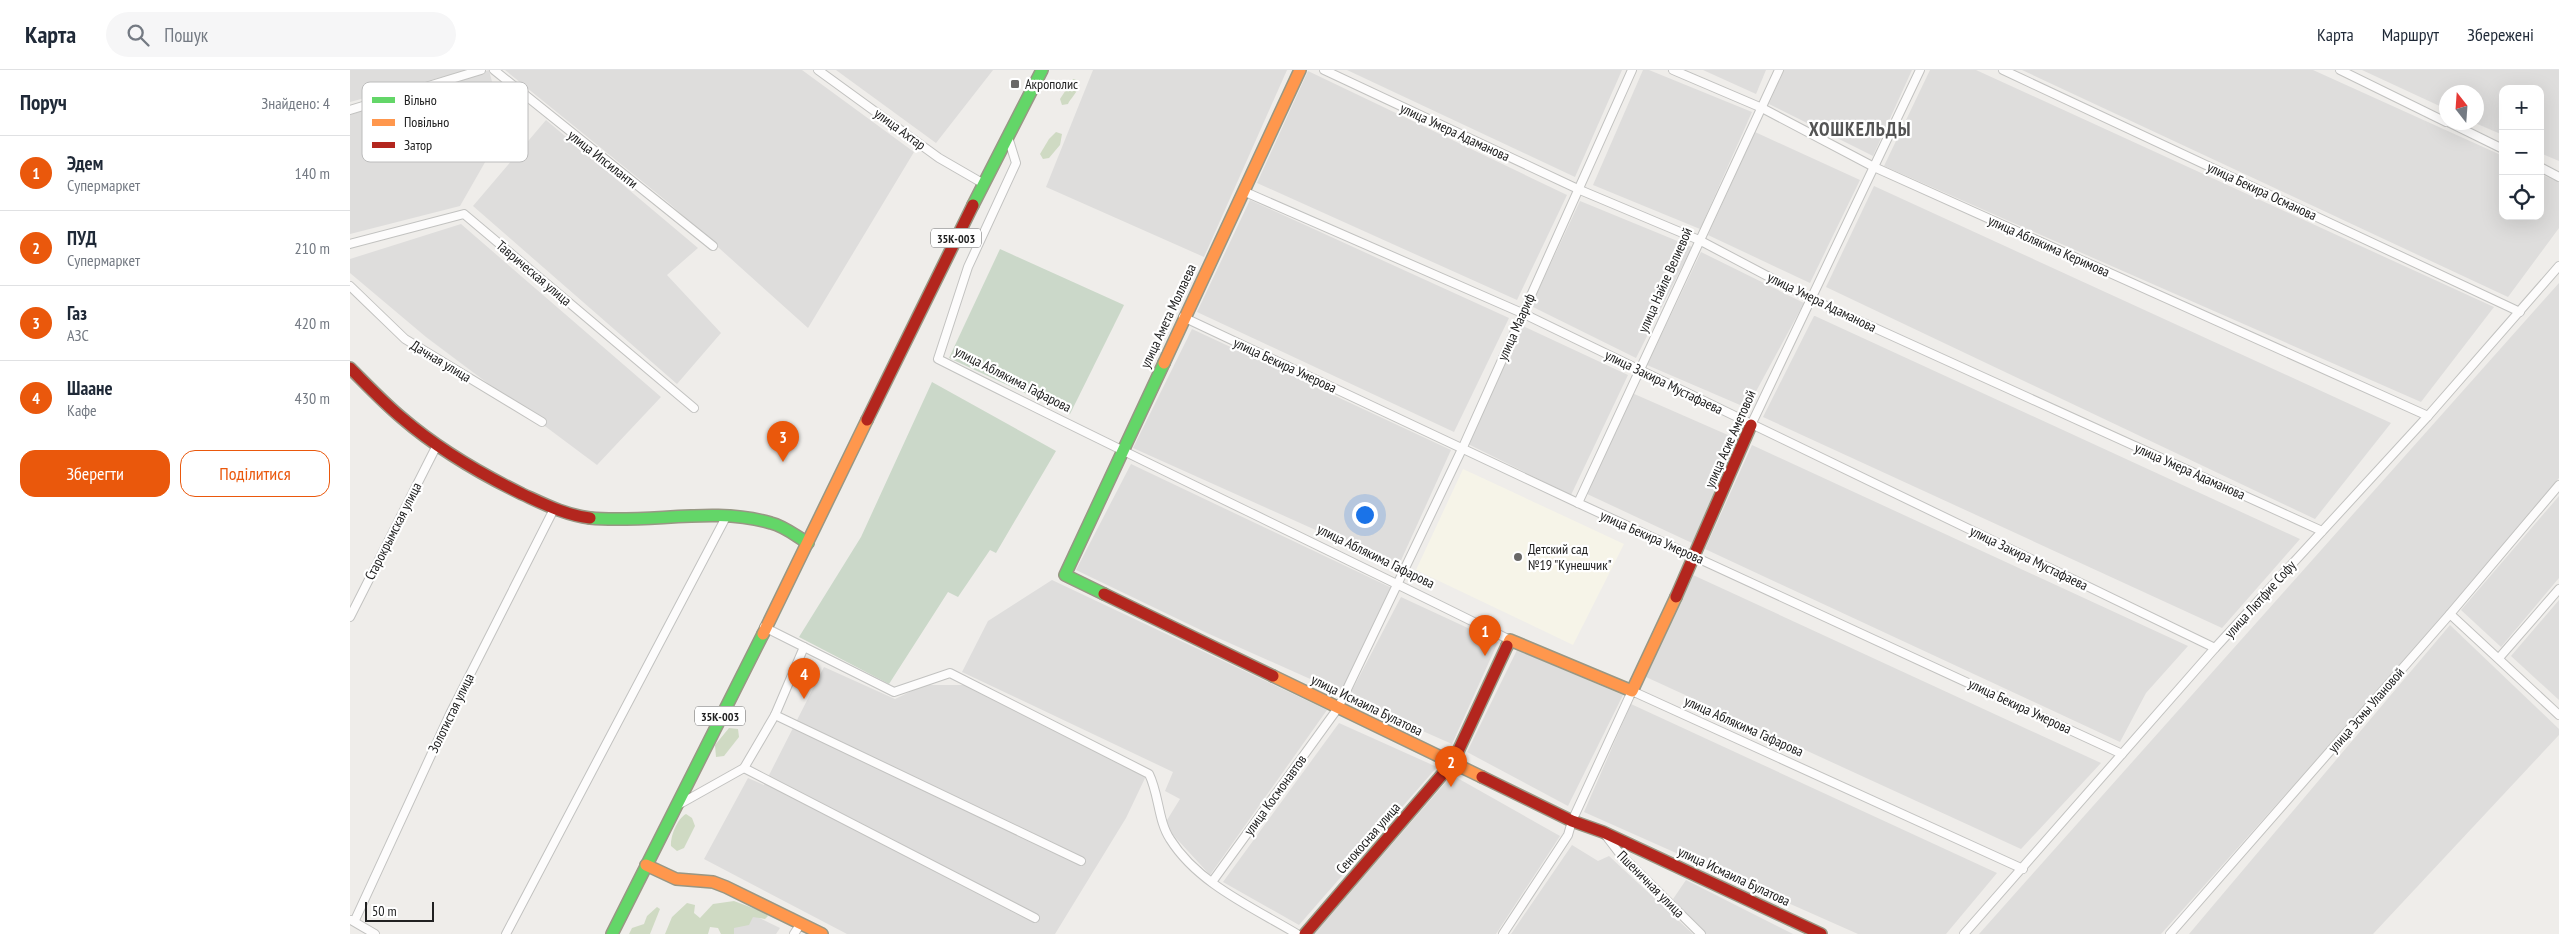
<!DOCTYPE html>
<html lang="uk">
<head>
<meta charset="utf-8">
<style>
  :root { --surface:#fff; --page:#f6f6f7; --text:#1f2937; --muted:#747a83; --line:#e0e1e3; --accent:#ea580c }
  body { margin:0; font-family:"PT Sans Narrow",sans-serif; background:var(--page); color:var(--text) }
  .controls { position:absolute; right:15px; top:15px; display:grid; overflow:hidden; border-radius:10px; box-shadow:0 5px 20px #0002 }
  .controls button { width:45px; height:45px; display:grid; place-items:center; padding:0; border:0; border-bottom:1px solid var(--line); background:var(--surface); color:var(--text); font:25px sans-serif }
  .compass { position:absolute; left:2089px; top:15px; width:45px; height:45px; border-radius:50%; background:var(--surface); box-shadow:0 5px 20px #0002; rotate:343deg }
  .scale { position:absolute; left:15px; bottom:12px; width:69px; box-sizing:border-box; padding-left:5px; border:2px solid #212121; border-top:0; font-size:14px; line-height:18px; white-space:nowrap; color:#212121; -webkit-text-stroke:4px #fff; paint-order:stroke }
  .you { position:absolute; left:1014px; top:444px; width:18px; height:18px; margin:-12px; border:4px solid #fff; border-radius:50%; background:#1a73e8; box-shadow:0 0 0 8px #1a73e833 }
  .badge { display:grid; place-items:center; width:32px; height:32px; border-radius:50%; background:var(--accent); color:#fff; font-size:16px; font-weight:700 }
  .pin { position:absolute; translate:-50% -41px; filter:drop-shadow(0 1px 2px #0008) }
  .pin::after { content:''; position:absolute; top:26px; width:18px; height:15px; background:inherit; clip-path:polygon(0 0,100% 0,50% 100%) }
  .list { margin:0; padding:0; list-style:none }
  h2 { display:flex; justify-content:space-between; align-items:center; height:65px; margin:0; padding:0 20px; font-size:21px }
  h2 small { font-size:16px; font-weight:400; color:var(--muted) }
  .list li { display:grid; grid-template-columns:32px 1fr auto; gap:15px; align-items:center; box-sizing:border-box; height:75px; padding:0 20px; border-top:1px solid var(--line) }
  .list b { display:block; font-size:19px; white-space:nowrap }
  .list p { margin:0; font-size:16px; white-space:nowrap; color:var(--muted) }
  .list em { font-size:16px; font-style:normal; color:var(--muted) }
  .actions { display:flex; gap:10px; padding:15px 20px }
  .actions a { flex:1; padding:11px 0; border:1px solid var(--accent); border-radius:15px; text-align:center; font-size:18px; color:var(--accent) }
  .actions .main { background:var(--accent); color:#fff }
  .icon { flex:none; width:28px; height:28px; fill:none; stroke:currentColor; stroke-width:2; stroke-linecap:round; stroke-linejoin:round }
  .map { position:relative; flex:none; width:2209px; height:864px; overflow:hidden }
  header { display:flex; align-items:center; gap:30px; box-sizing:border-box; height:70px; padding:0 25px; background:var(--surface); border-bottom:1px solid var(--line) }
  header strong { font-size:24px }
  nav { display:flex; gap:28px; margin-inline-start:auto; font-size:18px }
  .search { width:350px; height:45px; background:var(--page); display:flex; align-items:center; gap:12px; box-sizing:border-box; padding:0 18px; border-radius:28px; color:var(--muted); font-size:19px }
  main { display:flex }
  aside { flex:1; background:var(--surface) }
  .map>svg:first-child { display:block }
</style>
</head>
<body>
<header>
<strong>Карта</strong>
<div class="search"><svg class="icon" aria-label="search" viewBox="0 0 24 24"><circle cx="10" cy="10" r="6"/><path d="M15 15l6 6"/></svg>Пошук</div>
<nav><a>Карта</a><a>Маршрут</a><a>Збережені</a></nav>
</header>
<main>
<aside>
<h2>Поруч<small>Знайдено: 4</small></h2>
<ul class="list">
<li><span class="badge">1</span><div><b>Эдем</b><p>Супермаркет</p></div><em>140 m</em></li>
<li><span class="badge">2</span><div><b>ПУД</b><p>Супермаркет</p></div><em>210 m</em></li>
<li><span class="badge">3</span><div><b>Газ</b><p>АЗС</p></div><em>420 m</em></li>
<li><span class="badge">4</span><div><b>Шаане</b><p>Кафе</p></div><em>430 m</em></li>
</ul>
<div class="actions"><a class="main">Зберегти</a><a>Поділитися</a></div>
</aside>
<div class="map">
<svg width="2209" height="864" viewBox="0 0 2209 864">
  <rect width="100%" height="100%" fill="#efedea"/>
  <!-- residential -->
  <g fill="#dedddc">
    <polygon points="0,0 118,0 0,32"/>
    <polygon points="139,0 154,59 110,136 0,164 0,45"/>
    <polygon points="155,0 452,0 564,82 458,258 320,134"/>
    <polygon points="486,0 643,0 586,73"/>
    <polygon points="743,0 937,0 854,187 696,117"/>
    <polygon points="997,0 1272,0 1225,107"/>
    <polygon points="1293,0 1299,0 1402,42 1350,159 1243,115"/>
    <polygon points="1353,0 1416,0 1406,24"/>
    <polygon points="1434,0 1562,0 1523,86 1419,34"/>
    <polygon points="1580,0 1626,0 2144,237 2071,332 1534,96"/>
    <polygon points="1672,0 1963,0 2153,86 2153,146 2190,146 2190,104 2209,112 2209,158 2158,227"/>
    <polygon points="2012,0 2209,0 2209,91 2190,83 2190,19 2153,19 2153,65 2125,53 2126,22 2096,22 2096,39"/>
    <polygon points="958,1 1217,125 1167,230 907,113"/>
    <polygon points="196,50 348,178 317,205 371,263 327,314 123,136"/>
    <polygon points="1405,62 1510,110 1460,213 1358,165"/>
    <polygon points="1524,116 2041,353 1965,449 1476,217"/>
    <polygon points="900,130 1159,248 1104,362 847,242"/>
    <polygon points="1230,131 1342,177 1286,288 1181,236"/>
    <polygon points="111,154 311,327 247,395 76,267 0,203 0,189"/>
    <polygon points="1351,182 1454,233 1397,338 1297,295"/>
    <polygon points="2209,213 2209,408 2055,590 1811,864 1629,864"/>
    <polygon points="1464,246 1465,246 1950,469 1872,558 1413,347"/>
    <polygon points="1173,256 1278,305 1221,425 1118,374"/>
    <polygon points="842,259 1101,380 1048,497 783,378"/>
    <polygon points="1282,323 1387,369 1342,473 1235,423"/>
    <polygon points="1402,375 1838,576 1796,623 1770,672 1355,479"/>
    <polygon points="781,394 1044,519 996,625 857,563 726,500"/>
    <polygon points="2209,426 2209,508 2151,577 2111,540"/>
    <polygon points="1343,505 1751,693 1671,779 1296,607"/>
    <polygon points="702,510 977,640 860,805 814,755 830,729 815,721 823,702 612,602 638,551"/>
    <polygon points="1051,527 1148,572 1102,674 998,628"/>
    <polygon points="2209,530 2209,630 2161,586"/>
    <polygon points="2100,555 2209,659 2209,665 2023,864 1839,864"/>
    <polygon points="1167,580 1273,625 1218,736 1117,682"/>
    <polygon points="474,597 545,629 574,615 614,615 796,706 776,748 705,864 497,864 354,789 398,708 414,715"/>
    <polygon points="1281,634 1647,803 1596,864 1508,864 1234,742"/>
    <polygon points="989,653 1087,697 949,855 873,812"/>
    <polygon points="1102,705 1210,766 1146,864 964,864"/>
    <polygon points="1222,775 1248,791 1259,786 1343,864 1161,864"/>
    <polygon points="1336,810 1443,864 1355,864 1323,829"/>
    <polygon points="391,839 430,858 426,864 377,864"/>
  </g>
  <!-- education -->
  <polygon fill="#f6f4e8" points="1113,399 1274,474 1223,575 1066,500"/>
  <!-- forest -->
  <g fill="#cfdac3">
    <path d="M 723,9 L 727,10 C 732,19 722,26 718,34 L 712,35 L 710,29 Z"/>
    <polygon points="706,62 712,64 710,75 699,88 693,89 690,84 699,69"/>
    <polygon points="379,658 388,659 389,667 374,686 366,687 365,675"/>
    <path d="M 336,744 L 342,748 L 345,756 L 334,778 L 327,781 L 321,776 C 320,767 327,749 336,744 Z"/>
    <polygon points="384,831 416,843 418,846 415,849 403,847 399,855 384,858 384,864 371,864 368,858 360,857 358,864 315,864 322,847 337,833 345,835 344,843 350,848 363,834"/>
    <polygon points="307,837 310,839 300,864 279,864 282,858 294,854 297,846"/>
  </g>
  <!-- cemetery -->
  <g fill="#cbd8c9">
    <polygon points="650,179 774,235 720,344 599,288"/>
    <polygon points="582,312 706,381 646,483 640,480 608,527 598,522 539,614 449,567 511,467"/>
  </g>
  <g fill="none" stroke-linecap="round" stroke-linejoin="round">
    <!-- street casing -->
    <g stroke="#c2c2c0" stroke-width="10">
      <g id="street">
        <polyline points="144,0 363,176"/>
        <polyline points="468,0 589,88 634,114"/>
        <polyline points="974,0 1230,120 1349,170 1461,229 1972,461"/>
        <polyline points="1323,0 1412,38 1524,97 2078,346"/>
        <polyline points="1653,0 2170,242"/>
        <polyline points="1990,0 2096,52"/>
        <polyline points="0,40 131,0"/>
        <polyline points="2098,52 2153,79"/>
        <path d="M 658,67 L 666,93 L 618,197 L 588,289 C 778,385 970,475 1160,570"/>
        <polyline points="2190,97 2209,107"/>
        <polyline points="893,121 1172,243 1865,578"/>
        <polyline points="0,174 114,144 344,338"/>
        <polyline points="0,216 55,269 192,352"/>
        <polyline points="833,247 1228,433 1772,684"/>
        <polyline points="1401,355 1570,0"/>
        <polyline points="1228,433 1429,0"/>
        <polyline points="2100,544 2209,645"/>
        <polyline points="0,547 87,375"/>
        <path d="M 454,577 L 544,622 L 600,603 L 799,704 C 809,724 808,751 820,769 C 848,814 904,838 947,864"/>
        <polyline points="2149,588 2209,519"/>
        <polyline points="425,645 731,791"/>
        <polyline points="394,698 685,848"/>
        <polyline points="328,735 394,698 425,645 454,577 414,557"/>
        <polyline points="1254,763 1270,784 1351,864"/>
        <polyline points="862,812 988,638 1113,377 1282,0"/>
        <polyline points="1,850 25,864"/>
        <polyline points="5,850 100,644 204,439"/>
        <polyline points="156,864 376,447"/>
        <polyline points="444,864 451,853"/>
        <polyline points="1153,864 1218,765 1222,751 1282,621 1673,799"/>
        <polyline points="1614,864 1865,578 2078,346 2209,196"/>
        <polyline points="1820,864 2100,544 2209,415"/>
      </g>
    </g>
    <!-- fast casing -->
    <g stroke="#989784" stroke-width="14">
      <g id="fast">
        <polyline points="623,135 692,0"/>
        <path d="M 240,448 C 298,454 364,436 421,453 C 434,456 446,466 458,473"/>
        <polyline points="754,524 715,505 814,293"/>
        <polyline points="262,864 413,564"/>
      </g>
    </g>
    <!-- slow casing -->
    <g stroke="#989784" stroke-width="14">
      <g id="slow">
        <polyline points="814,293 950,0"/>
        <polyline points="413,564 517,350"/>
        <polyline points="1157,576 1160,570 1282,621 1326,527"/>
        <polyline points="923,606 1132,707"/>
        <polyline points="296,795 326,809 363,812 376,817 472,864"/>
      </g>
    </g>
    <!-- jam casing -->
    <g stroke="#989784" stroke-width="14">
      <g id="jam">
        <path d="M 0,298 C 17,315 34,333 52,348 C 88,379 129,403 172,424 C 194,434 215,445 240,448"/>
        <polyline points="517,350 623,135"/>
        <polyline points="754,524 923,606"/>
        <polyline points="1326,527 1401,355"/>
        <polyline points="1132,707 1222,751 1253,762 1471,864"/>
        <polyline points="955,864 1103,692 1157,576"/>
      </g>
    </g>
    <!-- street -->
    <use href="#street" stroke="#fdfcfc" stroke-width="8"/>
    <!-- fast -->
    <use href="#fast" stroke="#63d668" stroke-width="11"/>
    <!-- slow -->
    <use href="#slow" stroke="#ff974d" stroke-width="11"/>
    <!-- jam -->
    <use href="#jam" stroke="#b3261e" stroke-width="11"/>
  </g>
  <!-- markers -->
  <g fill="#696867" stroke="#fff" stroke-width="2">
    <rect x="660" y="9" width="10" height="10" rx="2.5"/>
    <circle cx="1168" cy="487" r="5"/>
  </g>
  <g text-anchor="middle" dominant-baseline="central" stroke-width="4.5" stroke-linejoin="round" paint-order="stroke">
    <!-- shield labels -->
    <g fill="#fff" stroke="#646464" stroke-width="1">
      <rect x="581" y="158.5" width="50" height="19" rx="4"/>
      <rect x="345" y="636.5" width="50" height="19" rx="4"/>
    </g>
    <g font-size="12" font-weight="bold" fill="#212121">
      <text x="606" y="168">35К-003</text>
      <text x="370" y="646">35К-003</text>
    </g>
    <!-- poi labels -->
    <g font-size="14" fill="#212121" stroke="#fff" text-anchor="start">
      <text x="675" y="14">Акрополис</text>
      <text x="1178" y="479">Детский сад<tspan x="1178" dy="16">№19 "Кунешчик"</tspan></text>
    </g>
    <!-- street labels -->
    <g font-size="14" fill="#212121" stroke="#fff">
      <text transform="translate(550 59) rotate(36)">улица Ахтар</text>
      <text transform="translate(1105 62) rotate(25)">улица Умера Адаманова</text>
      <text transform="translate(253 89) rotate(38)">улица Ипсиланти</text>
      <text transform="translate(1912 121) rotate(25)">улица Бекира Османова</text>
      <text transform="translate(1699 176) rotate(24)">улица Аблякима Керимова</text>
      <text transform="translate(184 203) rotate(40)">Таврическая улица</text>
      <text transform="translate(1315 210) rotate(-66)">улица Найле Велиевой</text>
      <text transform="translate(1472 232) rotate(26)">улица Умера Адаманова</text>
      <text transform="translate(818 246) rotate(-65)">улица Амета Моллаева</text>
      <text transform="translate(1166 257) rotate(-66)">улица Маариф</text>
      <text transform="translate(91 291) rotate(31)">Дачная улица</text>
      <text transform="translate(935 295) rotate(25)">улица Бекира Умерова</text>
      <text transform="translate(663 309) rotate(27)">улица Аблякима Гафарова</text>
      <text transform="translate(1314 312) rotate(26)">улица Закира Мустафаева</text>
      <text transform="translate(1380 369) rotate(-66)">улица Асие Аметовой</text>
      <text transform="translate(1840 401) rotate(24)">улица Умера Адаманова</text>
      <text transform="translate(43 461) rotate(-63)">Старокрымская улица</text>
      <text transform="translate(1302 467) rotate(24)">улица Бекира Умерова</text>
      <text transform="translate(1026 486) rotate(26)">улица Аблякима Гафарова</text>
      <text transform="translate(1679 488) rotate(26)">улица Закира Мустафаева</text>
      <text transform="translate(1910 529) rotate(-48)">улица Лютфие Софу</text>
      <text transform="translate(1017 635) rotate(26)">улица Исмаила Булатова</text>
      <text transform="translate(1670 636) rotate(25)">улица Бекира Умерова</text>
      <text transform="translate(2016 640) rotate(-49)">улица Эсмы Улановой</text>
      <text transform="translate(101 643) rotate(-64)">Золотистая улица</text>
      <text transform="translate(1394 656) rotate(24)">улица Аблякима Гафарова</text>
      <text transform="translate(925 725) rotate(-54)">улица Космонавтов</text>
      <text transform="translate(1018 768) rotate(-49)">Сенокосная улица</text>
      <text transform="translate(1384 806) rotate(25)">улица Исмаила Булатова</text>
      <text transform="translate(1301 814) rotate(45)">Пшеничная улица</text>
    </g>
    <!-- district labels -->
    <g font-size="19" font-weight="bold" letter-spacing="1" fill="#545454" stroke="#fff">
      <text x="1510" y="59">ХОШКЕЛЬДЫ</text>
    </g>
  </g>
  <!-- legend -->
  <rect x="12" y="12" width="166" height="80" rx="8" fill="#fff" stroke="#bcbcbc" stroke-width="1"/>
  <rect x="22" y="27" width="23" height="6" fill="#63d668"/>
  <rect x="22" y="49" width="23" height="7" fill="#ff974d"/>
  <rect x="22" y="72" width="23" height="6" fill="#b3261e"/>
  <g font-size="14" fill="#212121">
    <text x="54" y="35">Вільно</text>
    <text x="54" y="57">Повільно</text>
    <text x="54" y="80">Затор</text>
  </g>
</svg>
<div class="controls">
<button>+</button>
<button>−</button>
<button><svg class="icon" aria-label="locate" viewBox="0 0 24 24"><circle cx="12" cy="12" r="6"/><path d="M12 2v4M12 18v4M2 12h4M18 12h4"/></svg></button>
</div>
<svg class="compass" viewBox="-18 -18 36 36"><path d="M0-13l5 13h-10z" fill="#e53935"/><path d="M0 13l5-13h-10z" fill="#747a83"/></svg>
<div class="scale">50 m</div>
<div class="you"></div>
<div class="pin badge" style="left:1135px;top:586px">1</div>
<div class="pin badge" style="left:1101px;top:717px">2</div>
<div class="pin badge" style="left:433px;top:392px">3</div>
<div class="pin badge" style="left:454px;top:629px">4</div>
</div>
</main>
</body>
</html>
